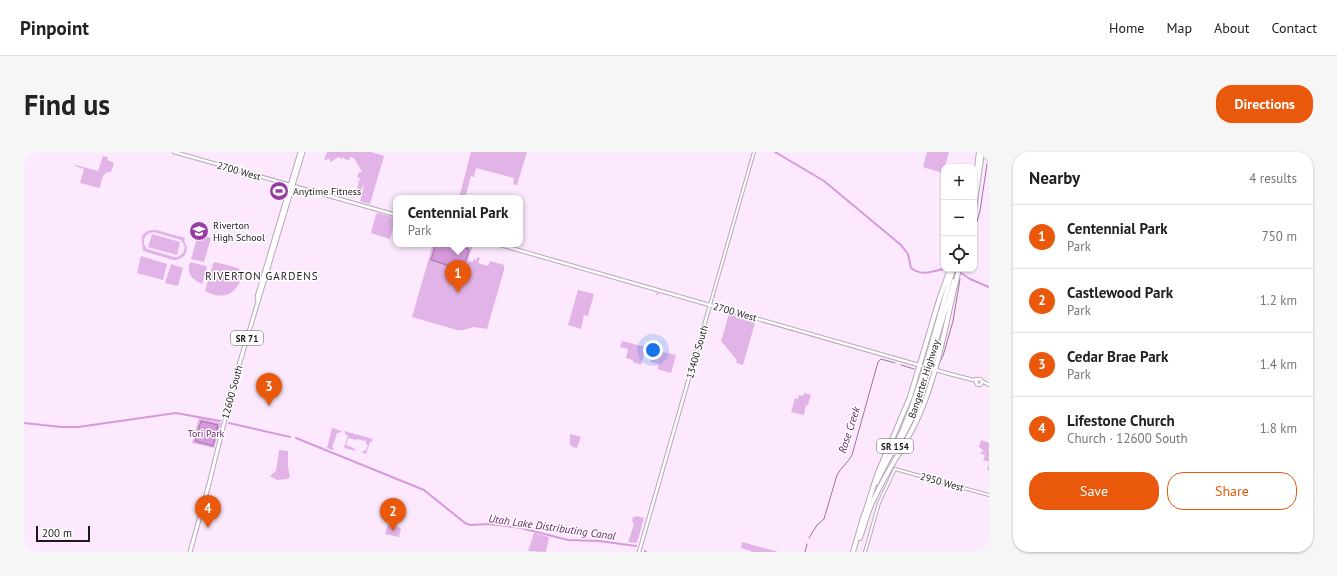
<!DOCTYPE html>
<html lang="en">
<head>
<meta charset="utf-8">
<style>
  :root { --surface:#fff; --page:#f6f6f6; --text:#222; --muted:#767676; --line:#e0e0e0; --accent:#ea580c }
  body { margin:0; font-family:"PT Sans",sans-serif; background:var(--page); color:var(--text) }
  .controls { position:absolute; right:12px; top:12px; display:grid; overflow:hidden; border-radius:8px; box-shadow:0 1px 3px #0004 }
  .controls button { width:36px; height:36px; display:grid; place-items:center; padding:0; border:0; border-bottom:1px solid var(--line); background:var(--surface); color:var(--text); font:20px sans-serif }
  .scale { position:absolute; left:12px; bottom:10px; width:54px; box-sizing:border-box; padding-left:4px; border:2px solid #1d171e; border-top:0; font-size:11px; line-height:14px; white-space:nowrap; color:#1d171e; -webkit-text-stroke:3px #fff; paint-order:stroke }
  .you { position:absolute; left:629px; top:198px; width:14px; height:14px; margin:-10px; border:3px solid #fff; border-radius:50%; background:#1a73e8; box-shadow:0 0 0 6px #1a73e833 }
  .badge { display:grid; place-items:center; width:26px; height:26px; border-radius:50%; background:var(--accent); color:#fff; font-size:13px; font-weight:700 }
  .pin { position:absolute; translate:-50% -33px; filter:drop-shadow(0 1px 2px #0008) }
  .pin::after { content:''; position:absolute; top:21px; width:14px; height:12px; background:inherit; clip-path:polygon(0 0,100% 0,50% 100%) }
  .popup { position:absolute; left:369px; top:43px; width:130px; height:52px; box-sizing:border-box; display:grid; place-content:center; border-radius:8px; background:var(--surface); filter:drop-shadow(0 1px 3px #0005); font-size:13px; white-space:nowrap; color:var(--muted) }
  .popup b { font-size:15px; color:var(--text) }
  .popup::after { content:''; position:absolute; left:50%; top:100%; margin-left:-8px; border:8px solid transparent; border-top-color:var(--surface) }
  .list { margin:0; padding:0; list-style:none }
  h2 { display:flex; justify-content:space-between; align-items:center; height:52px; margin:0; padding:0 16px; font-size:17px }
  h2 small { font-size:13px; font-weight:400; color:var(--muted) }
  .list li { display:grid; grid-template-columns:26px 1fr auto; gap:12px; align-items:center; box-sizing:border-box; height:64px; padding:0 16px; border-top:1px solid var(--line) }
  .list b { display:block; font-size:15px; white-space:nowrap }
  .list p { margin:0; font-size:13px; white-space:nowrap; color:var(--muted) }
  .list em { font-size:13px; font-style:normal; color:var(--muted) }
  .actions { display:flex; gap:8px; padding:12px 16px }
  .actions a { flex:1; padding:9px 0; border:1px solid var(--accent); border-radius:16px; text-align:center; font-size:14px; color:var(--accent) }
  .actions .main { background:var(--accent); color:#fff }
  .icon { flex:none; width:22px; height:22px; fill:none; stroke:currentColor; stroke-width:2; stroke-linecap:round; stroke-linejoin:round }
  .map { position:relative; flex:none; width:965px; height:400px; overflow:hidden; border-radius:16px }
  header { display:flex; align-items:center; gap:24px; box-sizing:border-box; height:56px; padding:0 20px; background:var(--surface); border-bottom:1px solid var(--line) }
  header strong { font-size:19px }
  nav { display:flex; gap:22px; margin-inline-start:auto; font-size:14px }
  .intro { display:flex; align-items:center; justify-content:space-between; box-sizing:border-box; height:96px; padding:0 24px }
  h1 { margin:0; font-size:28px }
  .button { padding:10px 18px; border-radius:16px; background:var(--accent); color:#fff; font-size:14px; font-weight:700 }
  main { display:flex; gap:24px; padding:0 24px }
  aside { flex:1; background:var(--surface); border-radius:16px; box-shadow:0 1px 3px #0004 }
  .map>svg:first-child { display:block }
</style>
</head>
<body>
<header>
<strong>Pinpoint</strong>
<nav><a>Home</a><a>Map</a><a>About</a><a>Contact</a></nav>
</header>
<div class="intro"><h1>Find us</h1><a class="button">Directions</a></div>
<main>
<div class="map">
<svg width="965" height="400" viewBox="0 0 965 400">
  <rect width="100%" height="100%" fill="#fce9fe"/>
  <!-- green -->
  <g fill="#e2b3e7" fill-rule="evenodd">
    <polygon points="303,0 347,0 360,4 346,52 336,49 340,34 339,33 337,41 332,40 336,26 333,25 335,20 338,20 330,6 326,5 325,8 320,7 320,3 319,7 314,5 307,10 305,7 308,5 300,9"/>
    <polygon points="447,0 503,0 493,33 489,32 490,26 452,16 450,25 447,24 441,46 435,46"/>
    <polygon points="903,0 925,0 919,21 899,15"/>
    <path d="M 79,4 L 84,5 L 83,8 L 90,11 L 87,20 C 78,19 77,30 76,36 L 56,31 L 60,17 L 51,14 L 52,13 L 74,19 Z"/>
    <polygon points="354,61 372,66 366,87 347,81 352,62"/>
    <path d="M 127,78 L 132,78 L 161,86 L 160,88 L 163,96 C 162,104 157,108 149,108 L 119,99 C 119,90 113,82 127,78 ZM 130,80 L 157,88 L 161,94 L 159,101 L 154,105 L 150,105 L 123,97 C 117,90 120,81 130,80 Z"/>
    <polygon points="128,82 156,90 153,103 124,95"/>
    <polygon points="174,83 187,86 180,110 167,107"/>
    <polygon points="409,92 449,92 444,109 449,110 449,107 452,108 453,105 456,106 454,111 464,114 466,109 480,113 480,118 463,177 450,175 439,178 433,178 388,165"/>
    <polygon points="117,104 143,112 139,128 113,121"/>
    <path d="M 166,110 L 182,114 L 183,116 L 178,132 C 168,128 162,121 166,110 Z"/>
    <path d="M 191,110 L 214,116 L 219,121 C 214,141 200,150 181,139 L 189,112 Z"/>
    <polygon points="147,112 159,116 154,134 141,131"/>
    <polygon points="554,138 570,142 564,164 560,163 557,177 544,173"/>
    <polygon points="705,162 731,171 719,213 712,211 713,208 697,189"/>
    <polygon points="598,189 622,195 617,213 609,210 609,208 602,206 604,197 596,195"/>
    <polygon points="630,198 652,203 647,221 633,217 635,212 626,210"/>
    <polygon points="780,241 787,243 784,253 782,253 780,263 767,260 771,246 774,247 775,243 779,244"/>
    <polygon points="175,266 197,271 190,296 168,291"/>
    <polygon points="308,276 318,279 315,281 313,281 308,296 310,296 309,298 303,296"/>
    <polygon points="320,279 349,287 348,290 346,290 342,302 337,300 342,298 344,293 342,292 342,289 333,287 332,288 324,286 322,293 330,296 332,299 320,296 324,283 322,283"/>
    <polygon points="546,282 557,285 553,296 549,295 546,293"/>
    <polygon points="957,288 965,291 965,318 963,318 965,310 959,308 961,303 956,301 960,299 955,295"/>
    <polygon points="255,298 264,299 264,315 266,325 263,327 253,328 246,324 252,319"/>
    <polygon points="613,364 620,366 613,391 604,390 610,372 608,369 609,365"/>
    <polygon points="364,372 377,376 375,385 361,382"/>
    <polygon points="510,381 525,385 522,400 504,399"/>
    <polygon points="718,390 754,400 727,400 727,399 717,396"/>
  </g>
  <!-- water -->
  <g fill="#d699dc" stroke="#9e72a3">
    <polygon points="412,92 429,92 445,97 439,118 407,108"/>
    <polygon points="177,269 194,273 189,294 171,289"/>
  </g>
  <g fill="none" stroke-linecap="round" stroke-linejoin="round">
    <!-- stream -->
    <g stroke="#9e72a3" stroke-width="1">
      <polyline points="950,80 956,59 963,12"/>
      <polyline points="633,142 634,142"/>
      <polyline points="915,211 919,204 929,169 936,127"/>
      <polyline points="877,213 890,217"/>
      <polyline points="193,276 193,275"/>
      <path d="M 785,386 L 793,373 L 800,367 L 813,323 C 817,315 824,311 828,303 L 854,210 L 857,207 L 871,211"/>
      <polyline points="781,400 783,392"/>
    </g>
    <!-- canal -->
    <g stroke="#d699dc" stroke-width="2">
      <path d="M 751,0 L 800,29 L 877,93 L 884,102 L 887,116 C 899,125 907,119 920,117"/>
      <polyline points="937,121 946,127 965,135"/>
      <polyline points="0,271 37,275 54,275 152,261 196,269"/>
      <polyline points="205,271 266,285"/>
      <polyline points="272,286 400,338 441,371 446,373 466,372 497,376 544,388 575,389 612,394"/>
      <polyline points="621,399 622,400"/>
    </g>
    <!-- tertiary casing -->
    <g stroke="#b8a6ba" stroke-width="4">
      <g id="tertiary">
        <polyline points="964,0 963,6 965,9"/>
        <polyline points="686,153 730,0"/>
        <polyline points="841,400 855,351 871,317 965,343"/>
      </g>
    </g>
    <!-- secondary casing -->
    <g stroke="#b8a6ba" stroke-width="4.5">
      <g id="secondary">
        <polyline points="150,0 372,63"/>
        <polyline points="473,92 926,222 949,228 953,227"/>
        <circle cx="955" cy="230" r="3"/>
        <polyline points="958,229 965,233"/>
        <polyline points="615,400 686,153"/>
      </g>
    </g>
    <!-- primary casing -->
    <g stroke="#b8a6ba" stroke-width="5">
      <g id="primary">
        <polyline points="234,149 233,145 276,0"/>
        <polyline points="166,400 185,332 212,223 279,0"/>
      </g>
    </g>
    <!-- motorway casing -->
    <g stroke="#b8a6ba" stroke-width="6">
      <g id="motorway">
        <polyline points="950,40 955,0"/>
        <polyline points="950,57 958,0"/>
        <polyline points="903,208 929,117"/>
        <polyline points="906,209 930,129"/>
        <polyline points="870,301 890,262 902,222"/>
        <polyline points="852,331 878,280 888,254 899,222"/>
        <path d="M 846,356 C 860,321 883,293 897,259 C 916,213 923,164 935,117"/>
        <polyline points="840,364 853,323 886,245 915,148 926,117"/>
        <polyline points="836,386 846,355"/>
        <polyline points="829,400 840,362"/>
      </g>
    </g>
    <!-- tertiary -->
    <use href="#tertiary" stroke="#fff" stroke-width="2"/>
    <!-- secondary -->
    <use href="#secondary" stroke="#fff" stroke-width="2.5"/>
    <!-- primary -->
    <use href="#primary" stroke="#fff" stroke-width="3"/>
    <!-- motorway -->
    <use href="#motorway" stroke="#fff" stroke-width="4"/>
    <!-- motorway-bridge casing -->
    <g stroke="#b8a6ba" stroke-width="6" stroke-linecap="butt">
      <g id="motorway-bridge">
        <polyline points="899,222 903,208"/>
        <polyline points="902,222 906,209"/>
      </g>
    </g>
    <!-- motorway-bridge -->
    <use href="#motorway-bridge" stroke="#fff" stroke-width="4"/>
  </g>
  <!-- icons -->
  <defs>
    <g id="stadium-disc" transform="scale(1)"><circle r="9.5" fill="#993ba5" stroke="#fff"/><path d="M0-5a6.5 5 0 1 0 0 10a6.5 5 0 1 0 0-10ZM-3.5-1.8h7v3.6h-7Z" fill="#fff"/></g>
    <g id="school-disc" transform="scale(1)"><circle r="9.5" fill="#993ba5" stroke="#fff"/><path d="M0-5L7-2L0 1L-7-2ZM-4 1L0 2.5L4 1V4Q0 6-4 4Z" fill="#fff"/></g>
  </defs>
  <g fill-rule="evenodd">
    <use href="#stadium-disc" x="255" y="39"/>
    <use href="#school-disc" x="175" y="79"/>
  </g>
  <g text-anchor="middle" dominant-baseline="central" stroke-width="3" stroke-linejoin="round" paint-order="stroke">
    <!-- shield labels -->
    <g fill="#fff" stroke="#615d62" stroke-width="1">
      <rect x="207" y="179" width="32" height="14" rx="3"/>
      <rect x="853" y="287" width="36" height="14" rx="3"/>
    </g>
    <g font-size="9" font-weight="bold" fill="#1d171e">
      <text x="223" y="186">SR 71</text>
      <text x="871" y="294">SR 154</text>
    </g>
    <!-- street labels -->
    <g font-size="10" fill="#1d171e" stroke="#fff">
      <text transform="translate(215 19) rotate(16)">2700 West</text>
      <text transform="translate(711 160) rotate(16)">2700 West</text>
      <text transform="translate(673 200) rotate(-74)">13400 South</text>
      <text transform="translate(900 227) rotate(-72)">Bangerter Highway</text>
      <text transform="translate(208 240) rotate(-75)">12600 South</text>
      <text transform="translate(918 330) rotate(16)">2950 West</text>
    </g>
    <!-- poi labels -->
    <g font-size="10" fill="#1d171e" stroke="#fff" text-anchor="start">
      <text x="269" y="39">Anytime Fitness</text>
      <text x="189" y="73">Riverton<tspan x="189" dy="12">High School</tspan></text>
    </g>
    <!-- park labels -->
    <g font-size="10" fill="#692171" stroke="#fff">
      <text x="182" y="281">Tori Park</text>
    </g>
    <!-- neighbourhood labels -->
    <g font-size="11" letter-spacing="1" fill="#1d171e" stroke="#fff">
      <text x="238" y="124">RIVERTON GARDENS</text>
    </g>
    <!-- water labels -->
    <g font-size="11" font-style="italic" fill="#62196b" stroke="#fff">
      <text transform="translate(825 278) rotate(-72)">Rose Creek</text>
      <text transform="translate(528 375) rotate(8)">Utah Lake Distributing Canal</text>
    </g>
  </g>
</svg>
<div class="controls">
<button>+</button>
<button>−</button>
<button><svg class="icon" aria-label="locate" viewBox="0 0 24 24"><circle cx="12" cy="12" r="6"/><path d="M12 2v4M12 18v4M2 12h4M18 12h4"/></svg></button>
</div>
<div class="scale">200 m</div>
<div class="you"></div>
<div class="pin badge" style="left:434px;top:141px">1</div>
<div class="popup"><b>Centennial Park</b>Park</div>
<div class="pin badge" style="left:369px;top:379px">2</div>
<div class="pin badge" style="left:245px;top:254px">3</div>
<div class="pin badge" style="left:184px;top:376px">4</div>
</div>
<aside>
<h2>Nearby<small>4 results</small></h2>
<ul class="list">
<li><span class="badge">1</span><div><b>Centennial Park</b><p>Park</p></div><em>750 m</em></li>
<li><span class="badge">2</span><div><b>Castlewood Park</b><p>Park</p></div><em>1.2 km</em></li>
<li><span class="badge">3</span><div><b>Cedar Brae Park</b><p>Park</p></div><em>1.4 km</em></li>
<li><span class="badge">4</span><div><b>Lifestone Church</b><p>Church · 12600 South</p></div><em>1.8 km</em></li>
</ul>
<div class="actions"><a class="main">Save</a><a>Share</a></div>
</aside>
</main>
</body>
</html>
